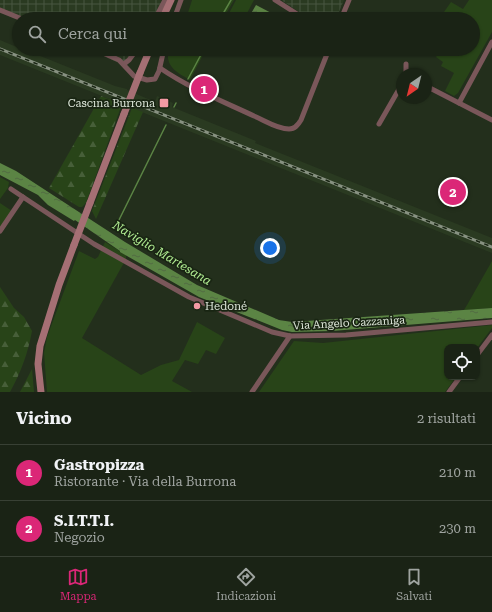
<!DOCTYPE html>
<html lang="it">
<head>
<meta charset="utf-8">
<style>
  :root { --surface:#1a2315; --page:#232b1e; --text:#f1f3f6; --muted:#9fa4a0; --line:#384034; --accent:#db2777 }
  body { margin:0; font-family:"Roboto Serif",serif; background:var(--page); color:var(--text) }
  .controls { position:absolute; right:12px; bottom:12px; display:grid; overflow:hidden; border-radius:8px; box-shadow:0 1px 3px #0004 }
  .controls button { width:36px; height:36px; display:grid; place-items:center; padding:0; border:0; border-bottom:1px solid var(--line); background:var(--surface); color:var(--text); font:20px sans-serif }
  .compass { position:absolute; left:396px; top:68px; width:36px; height:36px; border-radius:50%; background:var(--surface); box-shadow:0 1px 3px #0004; rotate:215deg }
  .you { position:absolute; left:270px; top:248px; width:14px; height:14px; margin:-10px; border:3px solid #fff; border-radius:50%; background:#1a73e8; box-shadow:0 0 0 6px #1a73e833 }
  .badge { display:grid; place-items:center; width:26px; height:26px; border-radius:50%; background:var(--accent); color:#fff; font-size:13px; font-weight:700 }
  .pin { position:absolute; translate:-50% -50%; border:2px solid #fff; box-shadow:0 1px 4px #0006 }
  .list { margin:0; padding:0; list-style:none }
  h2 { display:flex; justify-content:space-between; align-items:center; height:52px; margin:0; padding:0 16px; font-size:17px }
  h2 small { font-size:13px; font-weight:400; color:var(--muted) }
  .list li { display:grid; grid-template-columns:26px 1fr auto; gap:12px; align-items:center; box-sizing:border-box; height:56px; padding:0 16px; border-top:1px solid var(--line) }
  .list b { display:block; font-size:15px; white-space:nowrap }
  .list p { margin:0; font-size:13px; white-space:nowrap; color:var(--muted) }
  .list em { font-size:13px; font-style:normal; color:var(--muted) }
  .icon { flex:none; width:22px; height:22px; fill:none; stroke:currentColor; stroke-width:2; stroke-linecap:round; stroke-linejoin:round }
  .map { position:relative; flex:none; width:492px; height:392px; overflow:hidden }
  .search { position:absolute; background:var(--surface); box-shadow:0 1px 3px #0004; left:12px; right:12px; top:12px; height:44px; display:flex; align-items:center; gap:10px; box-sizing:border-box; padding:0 14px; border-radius:22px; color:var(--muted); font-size:15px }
  .sheet { height:164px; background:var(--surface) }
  nav { display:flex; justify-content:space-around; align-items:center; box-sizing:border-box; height:56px; border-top:1px solid var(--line); background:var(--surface); font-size:11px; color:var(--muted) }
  nav a { display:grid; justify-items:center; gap:2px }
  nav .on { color:var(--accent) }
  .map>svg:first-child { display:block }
</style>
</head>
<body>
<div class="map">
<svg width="492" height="392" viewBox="0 0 492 392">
  <defs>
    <pattern id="industrial-grid" width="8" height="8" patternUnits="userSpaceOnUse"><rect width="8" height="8" fill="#2a3a21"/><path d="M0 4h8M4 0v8" fill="none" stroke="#485641"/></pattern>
    <pattern id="forest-firs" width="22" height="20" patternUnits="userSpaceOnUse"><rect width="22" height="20" fill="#284418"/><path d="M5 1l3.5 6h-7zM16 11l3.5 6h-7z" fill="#475f39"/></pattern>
    <pattern id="water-ripples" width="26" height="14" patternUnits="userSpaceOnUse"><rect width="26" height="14" fill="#5b8444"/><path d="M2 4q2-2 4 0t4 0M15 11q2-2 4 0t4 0" fill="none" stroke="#516b43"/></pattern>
  </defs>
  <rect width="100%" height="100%" fill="#232f1c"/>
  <!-- built -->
  <polygon fill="#2a3a21" points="0,40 19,48 19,49 23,49 115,86 127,89 127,90 155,102 157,96 173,103 172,107 256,141 255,143 492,238 492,253 0,55"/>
  <!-- industrial -->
  <g fill="url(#industrial-grid)">
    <polygon points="0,0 166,0 157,19 19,19 0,12"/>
    <polygon points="281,0 344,0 336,19 310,19"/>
    <polygon points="87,49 139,49 124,68 117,62"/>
  </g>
  <!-- green -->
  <g fill="#284418">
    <polygon points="192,0 234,0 223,19 186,19"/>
    <polygon points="236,0 254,0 244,19 226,19"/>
    <polygon points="469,0 492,0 492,32 458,93 454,96 445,91 454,73 441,66 443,62 436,57 441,49 473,49 473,19 444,19 447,14 444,12 451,2 463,9"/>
    <path d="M 177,49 L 206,49 L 190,80 C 180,74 167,68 168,55 L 175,54 Z"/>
    <polygon points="0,177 9,182 8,188 0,199"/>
    <polygon points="0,203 12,211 0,228"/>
    <polygon points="105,242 126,255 126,259 82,338 141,375 161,365 179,360 197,322 225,338 216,354 206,350 198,364 185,360 172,381 192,392 47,392 44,353 47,337 79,251 95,259 98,257"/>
    <polygon points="492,261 492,308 464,310 467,305"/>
    <polygon points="492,325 492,328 477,348 477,347 447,347 447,377 456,377 445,392 259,392 294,341 323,343"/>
  </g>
  <!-- forest -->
  <g fill="url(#forest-firs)">
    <polygon points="101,96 122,104 86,203 82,207 79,207 49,188"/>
    <polygon points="132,108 143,112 96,219 92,211"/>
    <path d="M 0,287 L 14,308 L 24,317 L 32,331 C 28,353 21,372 10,392 L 0,392 Z"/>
    <polygon points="32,369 34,392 20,392"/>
  </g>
  <!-- water -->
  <g fill="url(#water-ripples)">
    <polygon points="256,5 277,16 275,19 252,19 249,17"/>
    <polygon points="0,163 16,171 125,242 197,285 279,320 292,322 492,308 492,318 332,331 292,332 282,330 199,297 120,252 120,251 75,220 74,221 48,205 38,195 0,175"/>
  </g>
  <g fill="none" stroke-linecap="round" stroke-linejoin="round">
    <!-- stream -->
    <g stroke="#5b8444" stroke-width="1.5">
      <polyline points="220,19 231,0"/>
      <polyline points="188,79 204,49"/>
      <polyline points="174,107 176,103"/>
      <polyline points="115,228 166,125"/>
    </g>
    <!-- street -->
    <g stroke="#7a575a" stroke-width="5">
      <polyline points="275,0 305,19"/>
      <polyline points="0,10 22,19"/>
      <polyline points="155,19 165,0"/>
      <polyline points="174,19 181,0"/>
      <polyline points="341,19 349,0"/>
      <polyline points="94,49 119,60 134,76 147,80 155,79 159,71 164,49"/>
      <polyline points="124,64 129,60 137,49"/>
      <polyline points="406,64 406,74"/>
      <path d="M 160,68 C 189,88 222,101 254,116 C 264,120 277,129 289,129 C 295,129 298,125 301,120 L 329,49"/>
      <polyline points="426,86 492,120"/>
      <polyline points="459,103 492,42"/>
      <polyline points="379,124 402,84"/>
      <polyline points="11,189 23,197"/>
      <polyline points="0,231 23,197 94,244 189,297 272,332 290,336 346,335 492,322"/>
      <polyline points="477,355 492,335"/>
      <polyline points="252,392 290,336"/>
      <polyline points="449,392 460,377"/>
    </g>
    <!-- secondary -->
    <g stroke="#a56f74" stroke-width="7">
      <polyline points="162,19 171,0"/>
      <polyline points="140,73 150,49"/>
      <polyline points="90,203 124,114"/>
      <polyline points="41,392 38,364 40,346 59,285 74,245"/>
    </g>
    <!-- rail casing -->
    <g stroke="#879181" stroke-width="3">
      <polyline id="rail" points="0,49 492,247"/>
    </g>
    <!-- rail -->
    <use href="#rail" stroke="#192513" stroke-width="1.5" stroke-dasharray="4.5" stroke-linecap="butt"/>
    <!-- secondary-bridge -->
    <g stroke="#a56f74" stroke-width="7">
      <polyline points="124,114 140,73"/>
      <polyline points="74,245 90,203"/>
    </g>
  </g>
  <!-- markers -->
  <g fill="#f49aa4" stroke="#192513" stroke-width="1.5">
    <rect x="159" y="98" width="10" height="10" rx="2"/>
    <circle cx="197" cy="306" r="4"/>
  </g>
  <g text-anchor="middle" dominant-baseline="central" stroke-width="3.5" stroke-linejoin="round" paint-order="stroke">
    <!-- poi labels -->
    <g font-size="11" fill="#dde6d9" stroke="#192513" text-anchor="end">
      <text x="155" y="103">Cascina Burrona</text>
      <text x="205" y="306" text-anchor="start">Hedoné</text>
    </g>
    <!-- street labels -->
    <g font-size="11" fill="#dde6d9" stroke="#192513">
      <text transform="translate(349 323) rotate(-3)">Via Angelo Cazzaniga</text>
    </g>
    <!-- water labels -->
    <g font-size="12" font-style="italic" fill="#b2ee93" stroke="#192513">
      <text transform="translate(162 253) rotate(31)">Naviglio Martesana</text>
    </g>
  </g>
</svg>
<div class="controls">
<button><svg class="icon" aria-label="locate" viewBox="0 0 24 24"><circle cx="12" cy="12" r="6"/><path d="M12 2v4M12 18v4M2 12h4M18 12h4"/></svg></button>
</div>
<svg class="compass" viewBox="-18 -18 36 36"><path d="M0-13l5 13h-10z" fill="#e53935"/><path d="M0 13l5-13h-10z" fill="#9fa4a0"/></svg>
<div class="you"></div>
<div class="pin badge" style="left:204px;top:89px">1</div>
<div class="pin badge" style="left:453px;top:192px">2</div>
<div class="search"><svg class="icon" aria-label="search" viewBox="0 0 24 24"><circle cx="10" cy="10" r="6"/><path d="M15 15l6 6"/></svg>Cerca qui</div>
</div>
<section class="sheet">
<h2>Vicino<small>2 risultati</small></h2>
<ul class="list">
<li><span class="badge">1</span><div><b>Gastropizza</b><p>Ristorante · Via della Burrona</p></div><em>210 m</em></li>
<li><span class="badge">2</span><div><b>S.I.T.T.I.</b><p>Negozio</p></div><em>230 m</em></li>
</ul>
</section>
<nav>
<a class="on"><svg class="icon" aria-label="map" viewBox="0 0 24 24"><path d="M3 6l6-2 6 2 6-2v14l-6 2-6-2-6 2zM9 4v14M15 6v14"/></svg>Mappa</a>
<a><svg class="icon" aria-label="directions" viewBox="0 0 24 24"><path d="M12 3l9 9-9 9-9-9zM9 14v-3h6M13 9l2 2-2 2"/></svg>Indicazioni</a>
<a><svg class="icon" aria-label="saved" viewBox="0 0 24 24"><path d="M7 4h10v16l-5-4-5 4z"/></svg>Salvati</a>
</nav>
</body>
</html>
